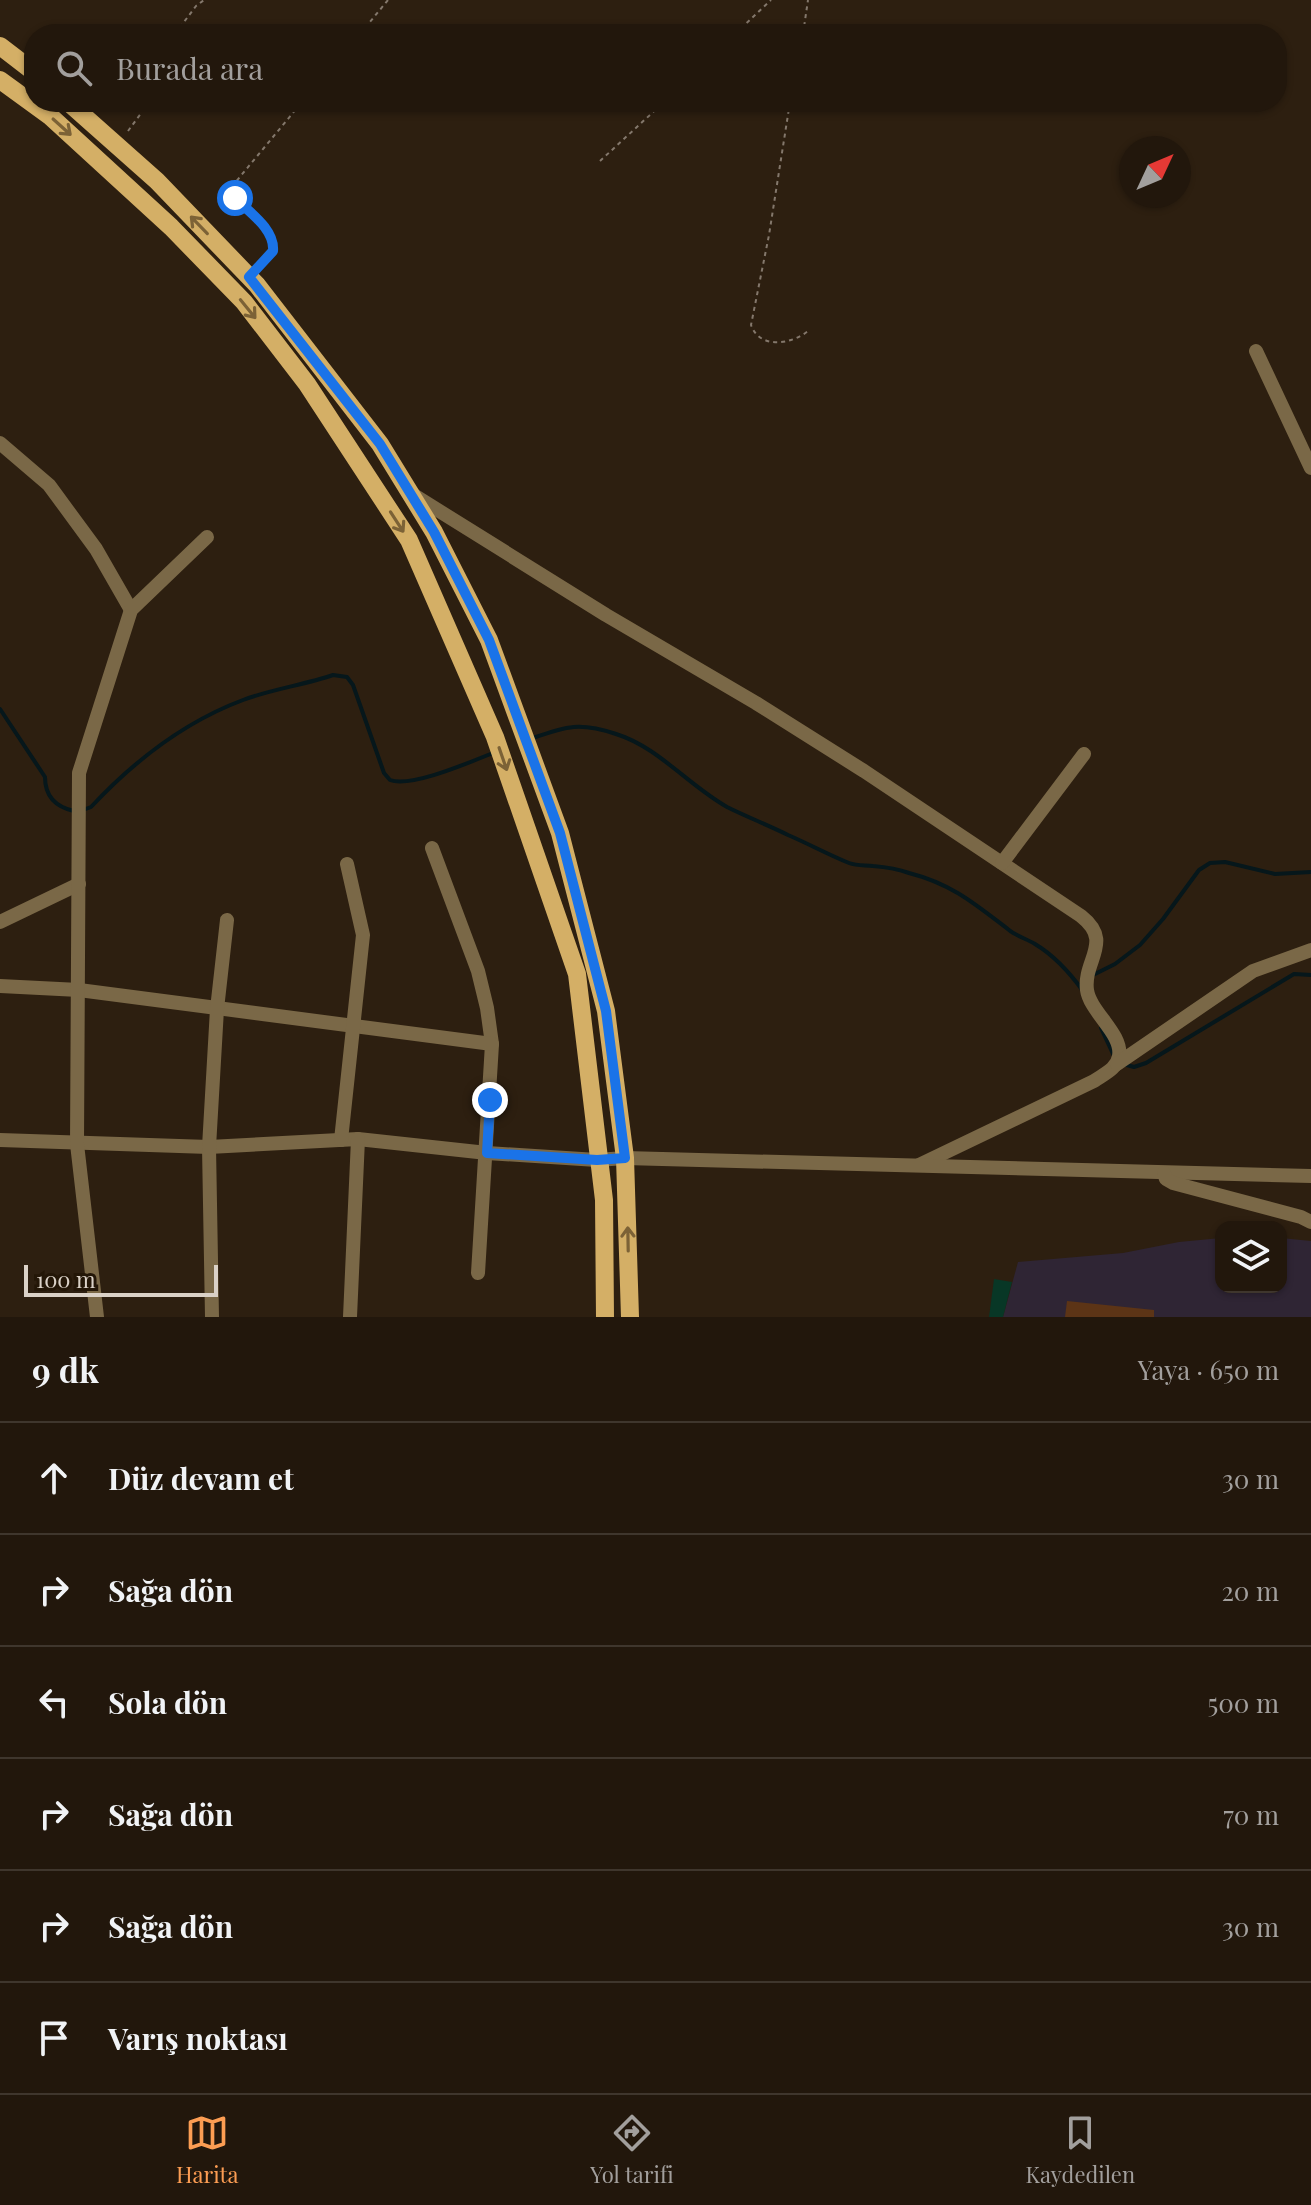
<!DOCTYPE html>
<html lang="tr">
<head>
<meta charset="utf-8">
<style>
  :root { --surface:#22170c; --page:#2e241a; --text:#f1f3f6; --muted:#a29f9d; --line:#3f362d; --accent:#fc9d53 }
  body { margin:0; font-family:"Playfair Display",serif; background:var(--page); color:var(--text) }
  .controls { position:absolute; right:24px; bottom:24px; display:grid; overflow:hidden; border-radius:16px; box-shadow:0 2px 6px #0004 }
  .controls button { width:72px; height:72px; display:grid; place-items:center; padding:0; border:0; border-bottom:2px solid var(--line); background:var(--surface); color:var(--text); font:40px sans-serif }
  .compass { position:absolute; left:1119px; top:136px; width:72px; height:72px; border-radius:50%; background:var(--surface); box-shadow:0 2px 6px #0004; rotate:46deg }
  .scale { position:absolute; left:24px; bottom:20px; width:194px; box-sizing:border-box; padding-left:8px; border:4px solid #dad1c7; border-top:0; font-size:22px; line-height:28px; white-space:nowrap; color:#dad1c7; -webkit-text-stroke:6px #231607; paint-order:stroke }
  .stop { position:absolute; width:24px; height:24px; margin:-18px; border:6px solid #1a73e8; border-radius:50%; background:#fff }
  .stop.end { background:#1a73e8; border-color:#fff; box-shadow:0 2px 8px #0008 }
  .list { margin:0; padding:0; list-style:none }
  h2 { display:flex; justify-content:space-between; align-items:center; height:104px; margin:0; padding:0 32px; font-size:34px }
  h2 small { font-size:26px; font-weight:400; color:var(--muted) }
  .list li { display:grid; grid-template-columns:52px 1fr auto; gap:24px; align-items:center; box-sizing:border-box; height:112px; padding:0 32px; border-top:2px solid var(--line) }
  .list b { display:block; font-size:30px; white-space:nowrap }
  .list em { font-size:26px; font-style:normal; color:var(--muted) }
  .icon { flex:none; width:44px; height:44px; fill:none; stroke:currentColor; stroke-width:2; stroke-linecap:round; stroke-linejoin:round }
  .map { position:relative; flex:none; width:1311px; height:1317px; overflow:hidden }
  .search { position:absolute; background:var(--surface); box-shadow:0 2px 6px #0004; left:24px; right:24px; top:24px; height:88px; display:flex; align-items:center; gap:20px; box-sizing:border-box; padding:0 28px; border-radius:32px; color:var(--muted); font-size:30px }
  .sheet { height:776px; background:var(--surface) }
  nav { display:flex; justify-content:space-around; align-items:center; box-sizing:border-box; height:112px; border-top:2px solid var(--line); background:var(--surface); font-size:22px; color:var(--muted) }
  nav a { display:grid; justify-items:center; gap:4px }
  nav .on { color:var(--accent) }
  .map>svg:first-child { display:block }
</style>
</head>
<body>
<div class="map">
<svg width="1311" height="1317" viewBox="0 0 1311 1317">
  <rect width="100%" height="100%" fill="#2d1f10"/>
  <!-- industrial -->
  <polygon fill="#2f2534" points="1221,1238 1221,1287 1281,1287 1281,1238 1311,1241 1311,1317 1003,1317 1018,1262 1123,1253 1179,1242"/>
  <!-- green -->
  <polygon fill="#083726" points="994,1279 1012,1282 1003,1317 989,1317"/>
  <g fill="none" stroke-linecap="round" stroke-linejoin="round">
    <!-- stream -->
    <g stroke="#06171b" stroke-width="4">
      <path d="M 0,709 L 45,777 C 45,796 56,807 74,811"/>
      <path d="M 533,738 C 567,726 580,722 616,734 C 658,747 688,785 727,807 C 747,817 768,825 788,835 C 809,844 829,855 849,863 C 857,866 865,865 873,866 C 885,867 898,869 909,873 C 952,884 975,904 1009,930 C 1016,936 1027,939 1035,944 C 1055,956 1070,973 1083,991"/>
      <path d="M 83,810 L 91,807 C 134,761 184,722 243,700 C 272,689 304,685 333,675 L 347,677 L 353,685 L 384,773 L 390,780 C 411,788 470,762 493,753"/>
      <polyline points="1091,976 1115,964 1140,945 1163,919 1199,870 1210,863 1225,862 1275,874 1311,872"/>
      <polyline points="1101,1028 1114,1056"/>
      <polyline points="1123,1064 1134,1067 1146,1063 1294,974 1311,975"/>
    </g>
  </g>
  <!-- building -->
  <polygon fill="#5c3416" points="1067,1301 1154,1310 1154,1317 1065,1317"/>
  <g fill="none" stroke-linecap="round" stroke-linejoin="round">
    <!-- path -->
    <g stroke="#84786c" stroke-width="2" stroke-dasharray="4 4" stroke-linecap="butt">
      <polyline points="175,34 196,6 204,0"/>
      <polyline points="360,34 388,0"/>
      <polyline points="735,34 771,0"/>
      <polyline points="803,34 808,0"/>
      <path d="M 790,102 L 769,235 L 751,325 C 760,350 792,344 808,331"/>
      <polyline points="128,131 142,112 146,102"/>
      <polyline points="600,161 664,102"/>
      <path d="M 260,264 L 273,251 C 277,221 230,213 234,184 L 302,102"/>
    </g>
    <!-- minor -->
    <g stroke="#7a6847" stroke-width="14">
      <polyline points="1256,351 1311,468"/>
      <polyline points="0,443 49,485 96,549 131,610"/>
      <path d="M 412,494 L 606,615 L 756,703 L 864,771 L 1081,916 C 1114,942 1083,960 1087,990 C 1090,1012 1123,1034 1119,1056 C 1117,1069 1104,1074 1094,1081 L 919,1165"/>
      <polyline points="432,848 478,971 487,1008 492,1044 478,1273"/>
      <polyline points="1002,863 1084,754"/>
      <polyline points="0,922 79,884"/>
      <polyline points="0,986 79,990 492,1044"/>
      <polyline points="1117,1064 1253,971 1311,950"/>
      <polyline points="0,1140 209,1147 358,1139 487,1153 597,1160 625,1158 1311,1176"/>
      <polyline points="341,1140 363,935 347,864"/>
      <polyline points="1164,1173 1166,1179 1173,1183 1301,1217 1311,1222"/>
      <polyline points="97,1317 77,1144 79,773 131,610 207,537"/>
      <polyline points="212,1317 209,1147 217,1009 227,920"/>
      <polyline points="350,1317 358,1139"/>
    </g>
    <!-- major -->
    <g stroke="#d4af66" stroke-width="18">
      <polyline points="0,46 34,72"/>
      <polyline points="0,80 51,117 171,227 244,302 307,384 409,540 495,737 577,974 604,1200 605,1317"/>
      <polyline points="68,102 157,181 257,285 380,444 434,532 489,640 560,833 606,1011 625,1158 630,1317"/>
    </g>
  </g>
  <!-- one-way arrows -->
  <defs><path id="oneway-shaft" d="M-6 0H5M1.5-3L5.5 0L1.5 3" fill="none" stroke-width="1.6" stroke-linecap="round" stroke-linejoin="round" transform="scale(2)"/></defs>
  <g stroke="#7c6236">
    <use href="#oneway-shaft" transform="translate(62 127) rotate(42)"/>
    <use href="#oneway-shaft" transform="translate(199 225) rotate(-134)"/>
    <use href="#oneway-shaft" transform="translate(248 309) rotate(51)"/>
    <use href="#oneway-shaft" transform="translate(397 522) rotate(57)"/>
    <use href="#oneway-shaft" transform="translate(503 759) rotate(71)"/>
    <use href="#oneway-shaft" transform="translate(628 1239) rotate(-91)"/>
  </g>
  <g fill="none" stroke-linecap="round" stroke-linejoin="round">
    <!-- route -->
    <path stroke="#1a73e8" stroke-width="10" d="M 235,198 C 249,212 275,229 273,251 L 249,277 L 380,444 L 434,532 L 489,640 L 560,833 L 606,1011 L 625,1158 L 597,1160 L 487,1153 L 490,1100"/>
  </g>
</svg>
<div class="controls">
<button><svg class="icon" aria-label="layers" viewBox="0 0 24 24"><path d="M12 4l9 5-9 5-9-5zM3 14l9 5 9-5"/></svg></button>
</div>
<svg class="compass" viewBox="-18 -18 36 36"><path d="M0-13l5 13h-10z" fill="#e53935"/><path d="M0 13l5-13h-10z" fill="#a29f9d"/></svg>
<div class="scale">100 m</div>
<div class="stop" style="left:235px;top:198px"></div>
<div class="stop end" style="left:490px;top:1100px"></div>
<div class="search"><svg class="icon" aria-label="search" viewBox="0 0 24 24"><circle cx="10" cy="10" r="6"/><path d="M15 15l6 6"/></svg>Burada ara</div>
</div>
<section class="sheet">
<h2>9 dk<small>Yaya · 650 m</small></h2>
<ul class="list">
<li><svg class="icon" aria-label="ahead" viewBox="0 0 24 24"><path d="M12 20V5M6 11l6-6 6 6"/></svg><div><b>Düz devam et</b></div><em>30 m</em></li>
<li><svg class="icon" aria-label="right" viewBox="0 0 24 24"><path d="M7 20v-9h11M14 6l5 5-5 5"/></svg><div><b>Sağa dön</b></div><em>20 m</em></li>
<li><svg class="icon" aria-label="left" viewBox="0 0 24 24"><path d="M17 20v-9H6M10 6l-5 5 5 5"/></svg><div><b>Sola dön</b></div><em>500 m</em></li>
<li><svg class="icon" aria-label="right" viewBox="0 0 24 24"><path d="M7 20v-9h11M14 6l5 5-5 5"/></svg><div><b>Sağa dön</b></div><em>70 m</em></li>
<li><svg class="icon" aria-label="right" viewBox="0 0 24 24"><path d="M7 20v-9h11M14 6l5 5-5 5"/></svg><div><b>Sağa dön</b></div><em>30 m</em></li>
<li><svg class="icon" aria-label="arrive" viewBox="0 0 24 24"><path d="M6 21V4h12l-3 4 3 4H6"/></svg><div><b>Varış noktası</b></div></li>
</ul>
</section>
<nav>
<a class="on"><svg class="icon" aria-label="map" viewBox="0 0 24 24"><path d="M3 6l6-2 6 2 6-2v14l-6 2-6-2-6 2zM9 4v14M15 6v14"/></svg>Harita</a>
<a><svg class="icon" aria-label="directions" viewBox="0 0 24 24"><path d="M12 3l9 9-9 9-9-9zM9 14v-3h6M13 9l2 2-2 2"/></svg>Yol tarifi</a>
<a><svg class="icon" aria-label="saved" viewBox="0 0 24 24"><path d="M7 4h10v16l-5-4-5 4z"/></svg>Kaydedilen</a>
</nav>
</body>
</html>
